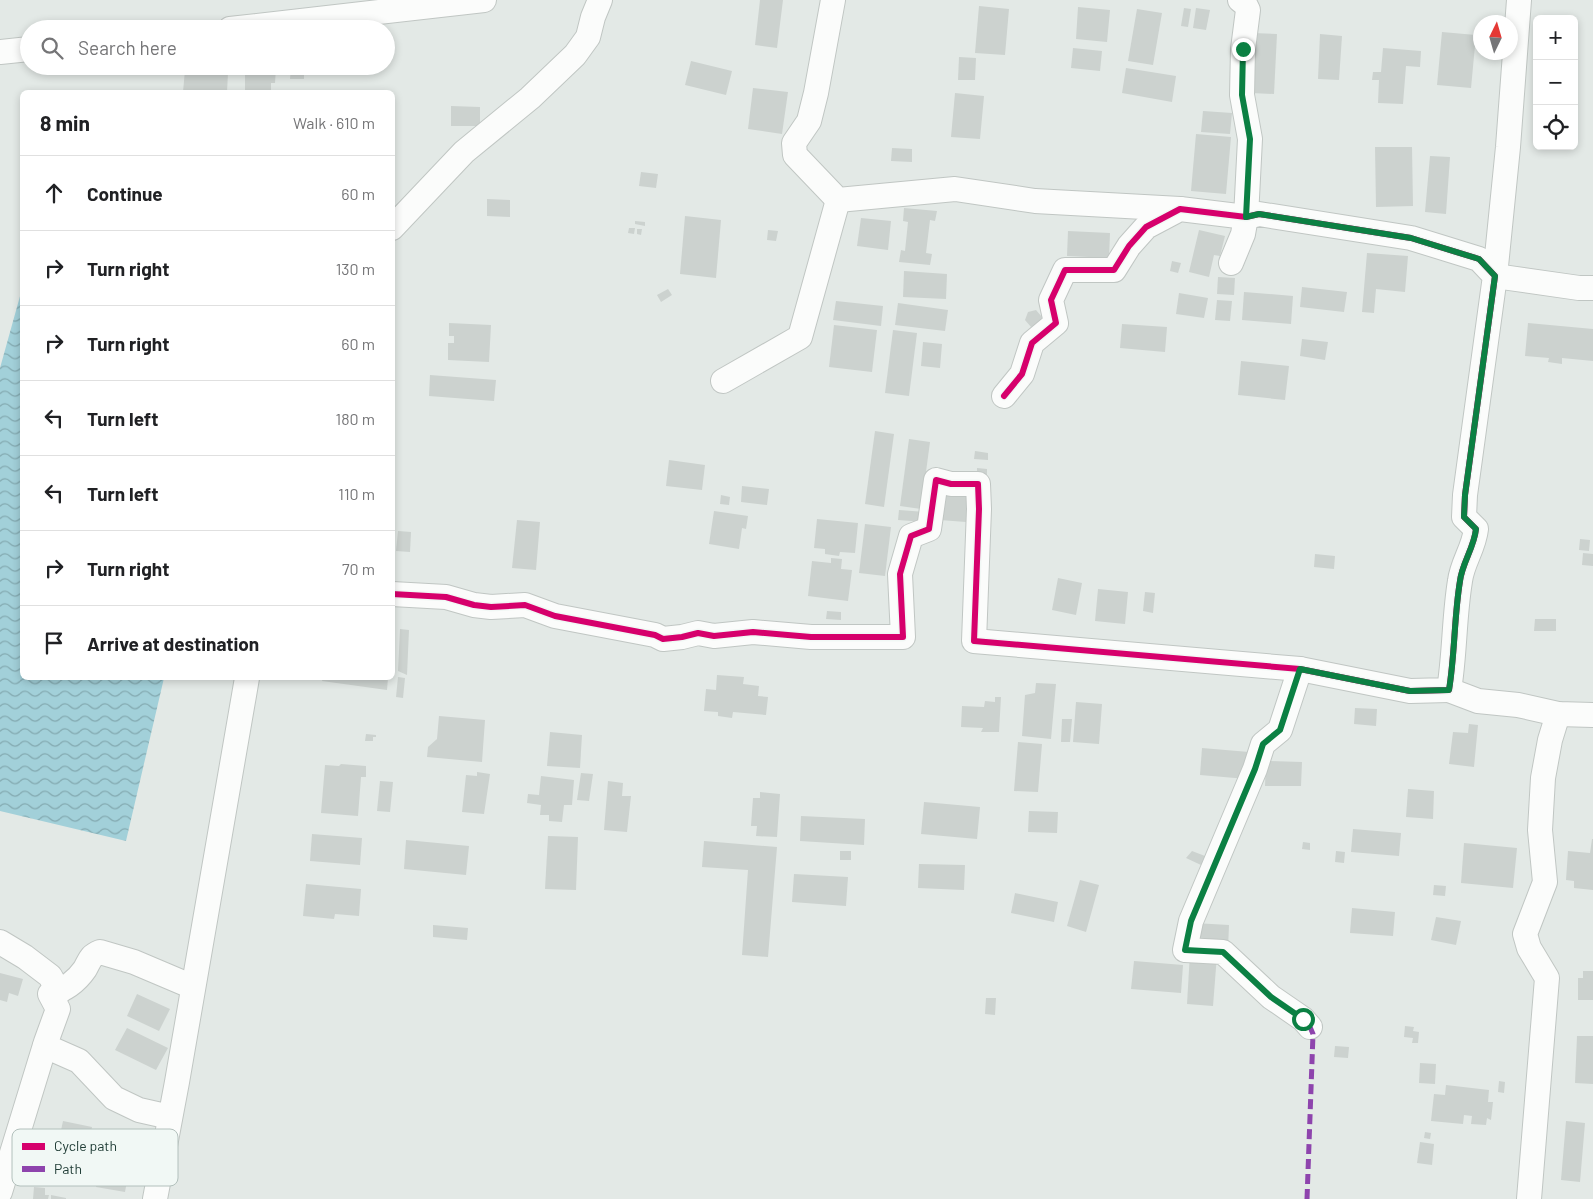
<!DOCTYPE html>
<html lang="en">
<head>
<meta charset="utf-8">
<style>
  :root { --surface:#fff; --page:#f2f2f2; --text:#202124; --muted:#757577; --line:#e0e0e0 }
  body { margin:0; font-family:Barlow,sans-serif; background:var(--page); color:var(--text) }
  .controls { position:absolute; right:15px; top:15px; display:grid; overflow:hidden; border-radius:8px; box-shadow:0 2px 8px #0003 }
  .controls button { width:45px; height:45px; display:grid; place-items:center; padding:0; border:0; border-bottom:1px solid var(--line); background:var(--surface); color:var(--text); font:25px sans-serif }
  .compass { position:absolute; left:1473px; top:15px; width:45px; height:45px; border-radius:50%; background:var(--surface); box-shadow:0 2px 8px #0003; rotate:5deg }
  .stop { position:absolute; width:15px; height:15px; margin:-11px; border:4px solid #0b8043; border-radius:50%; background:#fff }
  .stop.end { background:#0b8043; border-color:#fff; box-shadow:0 1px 5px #0008 }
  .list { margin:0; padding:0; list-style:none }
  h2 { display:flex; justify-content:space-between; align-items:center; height:65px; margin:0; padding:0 20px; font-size:21px }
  h2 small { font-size:16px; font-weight:400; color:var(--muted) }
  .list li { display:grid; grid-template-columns:32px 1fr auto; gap:15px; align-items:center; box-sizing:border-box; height:75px; padding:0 20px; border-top:1px solid var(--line) }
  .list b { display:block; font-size:19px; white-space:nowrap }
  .list em { font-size:16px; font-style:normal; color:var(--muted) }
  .icon { flex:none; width:28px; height:28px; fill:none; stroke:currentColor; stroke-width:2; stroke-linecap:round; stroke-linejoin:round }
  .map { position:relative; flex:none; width:1593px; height:1199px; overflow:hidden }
  .search { position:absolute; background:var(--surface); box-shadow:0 2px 8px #0003; left:20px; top:20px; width:375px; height:55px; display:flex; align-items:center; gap:12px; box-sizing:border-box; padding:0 18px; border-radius:28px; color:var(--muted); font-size:19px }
  .panel { position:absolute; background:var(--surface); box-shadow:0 2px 8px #0003; left:20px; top:90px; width:375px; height:590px; border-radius:8px }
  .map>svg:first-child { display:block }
</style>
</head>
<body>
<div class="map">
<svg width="1593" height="1199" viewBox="0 0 1593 1199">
  <defs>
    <pattern id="water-waves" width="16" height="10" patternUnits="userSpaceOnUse" patternTransform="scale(1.25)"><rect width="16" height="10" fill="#a2d0d9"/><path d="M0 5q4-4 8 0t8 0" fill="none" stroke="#84aab1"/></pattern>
  </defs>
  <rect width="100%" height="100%" fill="#e3e9e6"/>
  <!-- water -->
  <polygon fill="url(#water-waves)" points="22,289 22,678 164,678 126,841 0,811 0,368"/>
  <!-- building -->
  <g fill="#ccd2cf">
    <polygon points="760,0 783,0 777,48 755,45"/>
    <polygon points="979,6 1009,9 1005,55 975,53"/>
    <polygon points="1078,7 1110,10 1107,42 1076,39"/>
    <polygon points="1184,8 1191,9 1188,27 1181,26"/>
    <polygon points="1196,8 1210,10 1206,30 1193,28"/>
    <polygon points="1137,9 1162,13 1153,65 1128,61"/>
    <polygon points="1442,32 1476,35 1471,88 1437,85"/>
    <polygon points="1253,33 1277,34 1274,94 1251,93"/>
    <polygon points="1320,34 1342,36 1339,80 1318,79"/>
    <polygon points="1073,48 1102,51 1100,71 1071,68"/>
    <polygon points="1383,48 1421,51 1420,67 1406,66 1403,104 1378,103 1379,80 1372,80 1373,72 1381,72"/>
    <polygon points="959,57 976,58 975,80 958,80"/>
    <polygon points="691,61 732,71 726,95 685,85"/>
    <polygon points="245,68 276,68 275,83 271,83 271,92 245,92"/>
    <polygon points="291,68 304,68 304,79 290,79"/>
    <polygon points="1126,68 1176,76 1172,102 1122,93"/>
    <polygon points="185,70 228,73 227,92 183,92"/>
    <polygon points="753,88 788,92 782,134 748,129"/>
    <polygon points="955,93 984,96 980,139 951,137"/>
    <polygon points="451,106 480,107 480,126 451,126"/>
    <polygon points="1203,111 1232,113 1230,134 1201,132"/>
    <polygon points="1196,134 1231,137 1226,194 1191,191"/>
    <polygon points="1375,147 1412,147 1413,206 1376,207"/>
    <polygon points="892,148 912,149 912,162 891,161"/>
    <polygon points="1430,156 1450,157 1446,214 1425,212"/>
    <polygon points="641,172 658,174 656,188 639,186"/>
    <polygon points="487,199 510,200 510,217 487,216"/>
    <polygon points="904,208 937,211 935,221 930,220 926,253 932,254 930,265 899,262 901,250 905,251 908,222 903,221"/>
    <polygon points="685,216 721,220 716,278 680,274"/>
    <polygon points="861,218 891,221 888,250 857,246"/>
    <polygon points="635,221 645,222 645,226 635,224"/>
    <polygon points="629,228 635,228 634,234 628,233"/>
    <polygon points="637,229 642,229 641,235 637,234"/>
    <polygon points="768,230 778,231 776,241 767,240"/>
    <polygon points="1199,230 1225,236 1220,256 1214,255 1209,277 1189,272"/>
    <polygon points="1068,231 1110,233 1109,258 1067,256"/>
    <polygon points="1367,253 1408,256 1405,292 1376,289 1374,313 1362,312"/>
    <polygon points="1172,261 1181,263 1178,273 1170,271"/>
    <polygon points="904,271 947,274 946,299 903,297"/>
    <polygon points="1218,277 1235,278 1234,295 1217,294"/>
    <polygon points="1302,287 1347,292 1344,312 1300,307"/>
    <polygon points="668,289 672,295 661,302 657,295"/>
    <polygon points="1244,292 1293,296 1291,324 1242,320"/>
    <polygon points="1179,293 1208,298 1204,318 1176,314"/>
    <polygon points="1217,300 1232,301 1230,321 1215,320"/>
    <polygon points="836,301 883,306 881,326 833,320"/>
    <polygon points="898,303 948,310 945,331 895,325"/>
    <polygon points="1036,310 1042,317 1039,325 1031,327 1025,320 1028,312"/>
    <polygon points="449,323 491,325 489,362 448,360 448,343 454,343 454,336 449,336"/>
    <polygon points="1528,323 1593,329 1593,361 1562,358 1562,364 1548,362 1549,358 1525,356"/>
    <polygon points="1122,324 1167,327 1165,352 1120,348"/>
    <polygon points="834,325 877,330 872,372 829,367"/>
    <polygon points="893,330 917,333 909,396 885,393"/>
    <polygon points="1302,339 1328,342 1325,360 1300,356"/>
    <polygon points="923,342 942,344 940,368 921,366"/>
    <polygon points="1241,361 1289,366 1285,400 1238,395"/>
    <polygon points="430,375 496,380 494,401 429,396"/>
    <polygon points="875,431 894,434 884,507 865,504"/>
    <polygon points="909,439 930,442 921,509 900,506"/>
    <polygon points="975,451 988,453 988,460 974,459"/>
    <polygon points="669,460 705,465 702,490 666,486"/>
    <polygon points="977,468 987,469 987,475 977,474"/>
    <polygon points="742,486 769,489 767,505 741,502"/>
    <polygon points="721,495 730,497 729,505 720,504"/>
    <polygon points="943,495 968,497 966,522 940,520"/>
    <polygon points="899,510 925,512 925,522 898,520"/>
    <polygon points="714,511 748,516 746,529 742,528 739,549 709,544"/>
    <polygon points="817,519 858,523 855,553 840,552 839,556 825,554 825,549 814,548"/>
    <polygon points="517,520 540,522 536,570 512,568"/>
    <polygon points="865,524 891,527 885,576 859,573"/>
    <polygon points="398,531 411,532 410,552 396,551"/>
    <polygon points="1580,539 1590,540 1589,551 1579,550"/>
    <polygon points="1583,553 1593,554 1593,566 1582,565"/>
    <polygon points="1315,554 1335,556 1334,569 1314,567"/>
    <polygon points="831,558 842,559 841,569 852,570 848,601 808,596 812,561 831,563"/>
    <polygon points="1058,578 1082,583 1076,615 1052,610"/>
    <polygon points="1098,589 1128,592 1125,624 1095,621"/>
    <polygon points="1145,592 1155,593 1153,613 1143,611"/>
    <polygon points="827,611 841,612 841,620 826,619"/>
    <polygon points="1535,619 1556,619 1556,631 1534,631"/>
    <polygon points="400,629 409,630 407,675 398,671"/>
    <polygon points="717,675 744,677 743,684 759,686 758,696 768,697 766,715 733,712 732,718 718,716 718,712 704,711 706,689 716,690"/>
    <polygon points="398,677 405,678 403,698 396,697"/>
    <polygon points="323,678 388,678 387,690 322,681"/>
    <polygon points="1036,683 1056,684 1051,739 1022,736 1025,695 1035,693"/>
    <polygon points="995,697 1001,697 999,732 981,732 983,728 961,727 962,706 984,707 985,701 995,702"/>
    <polygon points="1076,702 1102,704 1099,744 1073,742"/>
    <polygon points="1355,708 1377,709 1376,726 1354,724"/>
    <polygon points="439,716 485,720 482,762 427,757 428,747 437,739"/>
    <polygon points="1062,719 1072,719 1070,742 1061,742"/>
    <polygon points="1469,724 1478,725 1474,767 1449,764 1453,732 1468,733"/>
    <polygon points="550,732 582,735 580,768 547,766"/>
    <polygon points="366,734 376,735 376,737 373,737 373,741 365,741"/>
    <polygon points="1018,742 1042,744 1038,792 1014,791"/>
    <polygon points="1202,748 1249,752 1247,779 1200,775"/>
    <polygon points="1266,761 1302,762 1301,786 1265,786"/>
    <polygon points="341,764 366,766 366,777 361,777 358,816 321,813 325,765 339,766"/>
    <polygon points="477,772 490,774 484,814 462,812 466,775 477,776"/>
    <polygon points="581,773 593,774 589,801 577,800"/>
    <polygon points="541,776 574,780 572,805 564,805 562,822 549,821 549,815 540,815 541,805 527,803 528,794 539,795"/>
    <polygon points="380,781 393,782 390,812 377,811"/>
    <polygon points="608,781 623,783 622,796 631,796 627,832 604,830"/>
    <polygon points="1408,789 1434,791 1433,819 1406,817"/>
    <polygon points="760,792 780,794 777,837 756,836 757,826 751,826 753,798 760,798"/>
    <polygon points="924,802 980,807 977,839 921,834"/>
    <polygon points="1029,811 1058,812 1057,833 1028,832"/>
    <polygon points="801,816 865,819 864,845 800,841"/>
    <polygon points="1353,829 1401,833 1399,856 1351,852"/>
    <polygon points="312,834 362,838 360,865 310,861"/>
    <polygon points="548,836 578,837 576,890 545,889"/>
    <polygon points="1592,839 1593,839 1593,890 1574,888 1574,881 1566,880 1568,851 1590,853"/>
    <polygon points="406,840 469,846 466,875 404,869"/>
    <polygon points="704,841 777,847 768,957 742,955 748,870 702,867"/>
    <polygon points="1303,842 1310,843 1310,850 1302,849"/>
    <polygon points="1464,843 1517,848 1513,888 1461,883"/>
    <rect x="840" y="851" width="11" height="9"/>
    <polygon points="1192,851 1205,856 1201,865 1186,858"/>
    <polygon points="1336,851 1345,852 1344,863 1335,862"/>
    <polygon points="919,864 965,865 964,890 918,888"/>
    <polygon points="794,874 848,877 846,906 792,902"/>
    <polygon points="1080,880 1099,885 1086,932 1067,926"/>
    <polygon points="306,884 361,889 359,916 335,914 334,919 303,916"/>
    <polygon points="1434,885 1446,886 1445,896 1433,895"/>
    <polygon points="1015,893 1058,902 1054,922 1011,913"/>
    <polygon points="1352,908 1395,912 1393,936 1350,933"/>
    <polygon points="1436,917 1461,921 1456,945 1431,940"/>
    <polygon points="1194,923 1229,925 1228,949 1192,947"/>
    <polygon points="433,925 468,928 467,940 433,937"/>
    <polygon points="1190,953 1217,955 1213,1006 1187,1004"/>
    <polygon points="1134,961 1183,965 1181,993 1131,989"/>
    <polygon points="1583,971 1593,971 1593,1000 1578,1000 1578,978 1583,978"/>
    <polygon points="0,973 23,979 18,996 9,993 7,1002 0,1000"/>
    <polygon points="137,994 170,1009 159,1031 127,1016"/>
    <polygon points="986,998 996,998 995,1015 985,1014"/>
    <polygon points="1405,1026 1414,1027 1413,1031 1419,1032 1418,1043 1412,1043 1413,1038 1404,1037"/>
    <polygon points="127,1028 168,1048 156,1070 115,1050"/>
    <polygon points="1577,1036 1593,1036 1593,1084 1575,1083"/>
    <polygon points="1335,1046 1349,1047 1348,1058 1334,1057"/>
    <polygon points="1420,1063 1436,1064 1435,1084 1419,1083"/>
    <polygon points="1499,1081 1505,1082 1504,1093 1498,1092"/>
    <polygon points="1446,1085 1489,1090 1488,1102 1493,1102 1491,1120 1487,1118 1486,1125 1471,1124 1472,1116 1464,1115 1463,1124 1431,1121 1434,1094 1445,1095"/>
    <polygon points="63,1121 92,1127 81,1179 52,1173"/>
    <polygon points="1566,1121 1585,1123 1580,1182 1561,1180"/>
    <polygon points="1425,1132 1431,1133 1430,1139 1424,1138"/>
    <polygon points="1420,1142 1434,1144 1432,1165 1417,1163"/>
    <polygon points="96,1148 139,1155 135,1182 127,1181 125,1192 96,1187 98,1173 92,1172"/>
    <polygon points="34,1187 45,1188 45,1195 49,1195 48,1199 33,1199"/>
    <polygon points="51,1195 66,1198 66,1199 51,1199"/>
  </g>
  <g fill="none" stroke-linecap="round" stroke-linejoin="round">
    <!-- minor casing -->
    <g stroke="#c0c6c3" stroke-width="26">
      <g id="minor">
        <polyline points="833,0 816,93 809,121 794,143 795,155 838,200 955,189 1035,201 1180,209"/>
        <polyline points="1519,0 1508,147 1495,276 1579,288 1593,288"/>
        <polyline points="230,29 484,0"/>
        <polyline points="0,52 29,49"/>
        <polyline points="392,228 464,152 530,98 575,55 588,37 593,17 600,0"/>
        <polyline points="1231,263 1243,234 1246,217 1250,139 1242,95 1243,49 1248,10 1245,4 1240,0"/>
        <polyline points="723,381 800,337 838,200"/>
        <path d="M 392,594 L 446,597 L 474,605 L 491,607 L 525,605 L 555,616 L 655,635 L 663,639 L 682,637 L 698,633 L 714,636 L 753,632 L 811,637 L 903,637 L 900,574 L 911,536 L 929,529 L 936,480 L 951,484 L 978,484 L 979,509 L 974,641 L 1300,669 L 1410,691 L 1449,690 C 1455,653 1454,617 1460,581 C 1462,563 1474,548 1476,529 L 1464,517 L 1465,495 L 1495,276 L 1479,259 L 1411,238 L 1259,214 L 1246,217 L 1180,209 L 1146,227 L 1129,246 L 1114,270 L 1065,270 L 1051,300 L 1056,323 L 1032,343 L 1022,374 L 1004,396"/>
        <polyline points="1300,669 1280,730 1263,744 1255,769 1191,921 1185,950 1223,952 1271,997 1303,1019 1310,1027"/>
        <polyline points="1449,690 1478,701 1518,705 1558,714 1593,715"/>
        <polyline points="0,942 25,957 50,976 59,992"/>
        <polyline points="45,1046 79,1061 114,1098 139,1110 170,1117"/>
        <path d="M 0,1192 L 46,1042 L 58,1009 L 50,994 C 65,990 76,982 85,969 C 90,960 90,956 100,952 L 134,962 L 193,987"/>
        <polyline points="155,1199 177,1082 247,678"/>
        <polyline points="1529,1199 1547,978 1529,948 1525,934 1545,882 1540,830 1543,778 1550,740 1558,714"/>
      </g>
    </g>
    <!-- minor -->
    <use href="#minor" stroke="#fbfcfb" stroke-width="24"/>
    <!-- quiet -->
    <polyline stroke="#8e44ad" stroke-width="5" stroke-dasharray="10 5" stroke-linecap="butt" points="1307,1199 1313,1034 1310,1027"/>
    <!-- cycleway casing -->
    <g stroke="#f1f8f5" stroke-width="9">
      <path id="cycleway" d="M 392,594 L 446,597 L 474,605 L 491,607 L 525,605 L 555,616 L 655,635 L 663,639 L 682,637 L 698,633 L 714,636 L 753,632 L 811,637 L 903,637 L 900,574 L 911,536 L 929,529 L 936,480 L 951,484 L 978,484 L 979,509 L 974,641 L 1300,669 L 1410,691 L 1449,690 C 1455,653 1454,617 1460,581 C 1462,563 1474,548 1476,529 L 1464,517 L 1465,495 L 1495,276 L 1479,259 L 1411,238 L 1259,214 L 1246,217 L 1180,209 L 1146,227 L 1129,246 L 1114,270 L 1065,270 L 1051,300 L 1056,323 L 1032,343 L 1022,374 L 1004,396"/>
    </g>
    <!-- cycleway -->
    <use href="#cycleway" stroke="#d6006c" stroke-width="6"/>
  </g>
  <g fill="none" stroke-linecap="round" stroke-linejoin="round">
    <!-- route -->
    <path stroke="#0b8043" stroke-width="6" d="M 1243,49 L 1242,95 L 1250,139 L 1246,217 L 1259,214 L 1411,238 L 1479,259 L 1495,276 L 1465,495 L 1464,517 L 1476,529 C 1474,548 1462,563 1460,581 C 1454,617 1455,654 1449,690 L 1410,691 L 1300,669 L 1280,730 L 1263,744 L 1255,769 L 1191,921 L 1185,950 L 1223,952 L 1271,997 L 1303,1019"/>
  </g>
  <!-- legend -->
  <rect x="12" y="1129" width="166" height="57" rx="8" fill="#f1f8f5" stroke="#b2c0bc" stroke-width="1"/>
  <rect x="22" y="1143" width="23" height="7" fill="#d6006c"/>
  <rect x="22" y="1166" width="23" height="6" fill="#8e44ad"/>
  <g font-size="14" fill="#203d36">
    <text x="54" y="1151">Cycle path</text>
    <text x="54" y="1174">Path</text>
  </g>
</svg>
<div class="controls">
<button>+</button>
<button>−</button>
<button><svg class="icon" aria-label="locate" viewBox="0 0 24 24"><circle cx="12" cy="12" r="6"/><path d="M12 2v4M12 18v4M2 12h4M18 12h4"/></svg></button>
</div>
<svg class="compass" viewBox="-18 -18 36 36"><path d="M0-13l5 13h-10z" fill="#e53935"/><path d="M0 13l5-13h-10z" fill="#757577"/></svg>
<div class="stop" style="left:1303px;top:1019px"></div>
<div class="stop end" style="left:1243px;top:49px"></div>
<div class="search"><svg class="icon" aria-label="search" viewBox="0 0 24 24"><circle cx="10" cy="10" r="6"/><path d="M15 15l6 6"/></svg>Search here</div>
<section class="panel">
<h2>8 min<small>Walk · 610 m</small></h2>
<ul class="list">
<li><svg class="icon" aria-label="ahead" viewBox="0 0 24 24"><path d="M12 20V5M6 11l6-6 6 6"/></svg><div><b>Continue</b></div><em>60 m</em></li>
<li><svg class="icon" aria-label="right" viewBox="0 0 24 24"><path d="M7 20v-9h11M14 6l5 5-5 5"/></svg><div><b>Turn right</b></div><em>130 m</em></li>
<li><svg class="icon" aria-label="right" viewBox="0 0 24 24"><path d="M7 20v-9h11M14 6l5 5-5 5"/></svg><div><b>Turn right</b></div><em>60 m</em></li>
<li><svg class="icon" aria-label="left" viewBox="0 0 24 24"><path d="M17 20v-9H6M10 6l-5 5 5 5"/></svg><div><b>Turn left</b></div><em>180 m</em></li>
<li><svg class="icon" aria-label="left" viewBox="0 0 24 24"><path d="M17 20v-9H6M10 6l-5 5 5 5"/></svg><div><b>Turn left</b></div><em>110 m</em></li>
<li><svg class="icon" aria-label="right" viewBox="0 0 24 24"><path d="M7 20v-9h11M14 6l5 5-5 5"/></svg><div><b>Turn right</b></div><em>70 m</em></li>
<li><svg class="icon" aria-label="arrive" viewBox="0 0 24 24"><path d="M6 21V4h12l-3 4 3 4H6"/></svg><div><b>Arrive at destination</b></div></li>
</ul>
</section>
</div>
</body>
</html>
